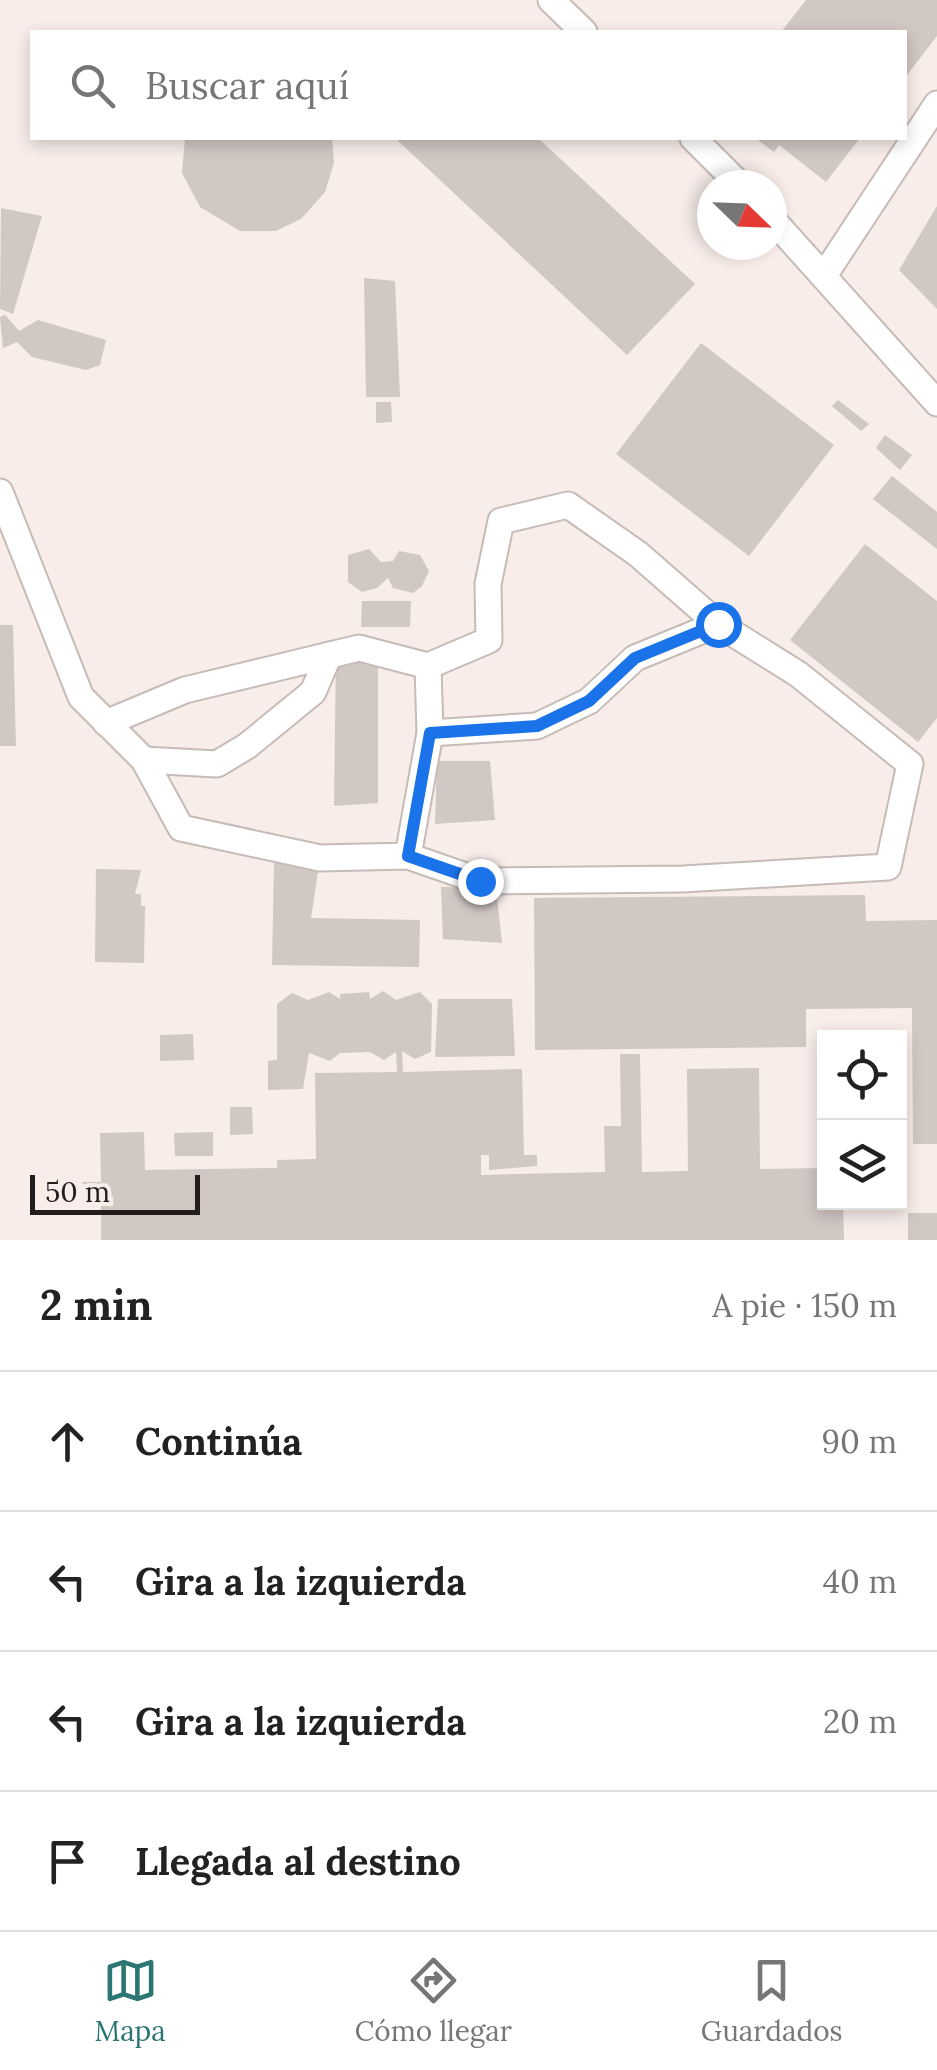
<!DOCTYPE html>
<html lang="es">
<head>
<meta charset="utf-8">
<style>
  :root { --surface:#fff; --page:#f6f6f6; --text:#222; --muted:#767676; --line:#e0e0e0; --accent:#2b7573 }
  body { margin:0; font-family:Lora,serif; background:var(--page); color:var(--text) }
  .controls { position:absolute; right:30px; bottom:30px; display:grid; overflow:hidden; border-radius:0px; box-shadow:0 5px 15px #0003 }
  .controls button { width:90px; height:90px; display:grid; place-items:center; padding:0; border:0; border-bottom:2px solid var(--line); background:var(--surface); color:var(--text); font:50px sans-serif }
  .compass { position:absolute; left:697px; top:170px; width:90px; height:90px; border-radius:50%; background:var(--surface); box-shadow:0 5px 15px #0003; rotate:113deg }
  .scale { position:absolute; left:30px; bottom:25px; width:170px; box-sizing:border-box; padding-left:10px; border:5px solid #221e1d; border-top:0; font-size:28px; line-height:35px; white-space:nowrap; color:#221e1d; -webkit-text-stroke:8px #f8ede9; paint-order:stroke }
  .stop { position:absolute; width:30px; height:30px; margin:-22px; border:8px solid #1a73e8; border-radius:50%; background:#fff }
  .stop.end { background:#1a73e8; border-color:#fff; box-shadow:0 2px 10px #0008 }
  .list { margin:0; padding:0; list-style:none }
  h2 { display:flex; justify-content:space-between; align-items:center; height:130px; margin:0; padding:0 40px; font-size:42px }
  h2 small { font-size:32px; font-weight:400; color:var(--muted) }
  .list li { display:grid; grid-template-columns:65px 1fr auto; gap:30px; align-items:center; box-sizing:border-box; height:140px; padding:0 40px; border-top:2px solid var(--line) }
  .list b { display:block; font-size:38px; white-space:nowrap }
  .list em { font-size:32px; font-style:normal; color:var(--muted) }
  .icon { flex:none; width:55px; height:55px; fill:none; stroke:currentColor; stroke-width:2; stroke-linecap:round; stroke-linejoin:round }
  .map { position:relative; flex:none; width:937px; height:1240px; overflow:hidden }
  .search { position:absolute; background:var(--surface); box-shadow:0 5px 15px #0003; left:30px; right:30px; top:30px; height:110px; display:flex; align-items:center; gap:25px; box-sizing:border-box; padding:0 35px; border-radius:0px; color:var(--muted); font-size:38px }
  .sheet { height:690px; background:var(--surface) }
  nav { display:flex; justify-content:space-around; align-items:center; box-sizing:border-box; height:140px; border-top:2px solid var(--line); background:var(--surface); font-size:28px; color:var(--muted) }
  nav a { display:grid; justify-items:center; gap:5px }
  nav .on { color:var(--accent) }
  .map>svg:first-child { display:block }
</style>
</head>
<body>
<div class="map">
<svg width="937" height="1240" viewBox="0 0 937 1240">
  <rect width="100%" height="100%" fill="#f8ede9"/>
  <!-- building -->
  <g fill="#d1c7c3">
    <polygon points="806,0 937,0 937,36 904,79 904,32 781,32"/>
    <polygon points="185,138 332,138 334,163 325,192 301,219 276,231 240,231 200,207 182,173"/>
    <polygon points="395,138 538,138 695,284 627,355"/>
    <polygon points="755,138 860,138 826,182 779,145 774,152"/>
    <polygon points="937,206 937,309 899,270"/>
    <polygon points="1,208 42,216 13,314 0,309"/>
    <polygon points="364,278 395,281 400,397 366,397"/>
    <polygon points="5,315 19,331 38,320 106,340 100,365 86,370 32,357 17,342 3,348 0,317"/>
    <polygon points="701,343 834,445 749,556 616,454"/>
    <polygon points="838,400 869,424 861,431 832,406"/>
    <polygon points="376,402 391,402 392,422 376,423"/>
    <polygon points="885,435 912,455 900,470 876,448"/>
    <polygon points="892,476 937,512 937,549 873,499"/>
    <polygon points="865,544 937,601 937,718 918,742 790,640"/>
    <polygon points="369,549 381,562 393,561 399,551 420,555 429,571 422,586 413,593 393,588 388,578 377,588 362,592 348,582 348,555"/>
    <polygon points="362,601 411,601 410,627 361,627"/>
    <polygon points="0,625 13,625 16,746 0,746"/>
    <polygon points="336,653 378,653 378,803 334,806"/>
    <polygon points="437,761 490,761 495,820 435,824"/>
    <polygon points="320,859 311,918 420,920 419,967 272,965 274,861"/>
    <polygon points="96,869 141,870 135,894 141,894 141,906 145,906 144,963 95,962"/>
    <polygon points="441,887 496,888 502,943 443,939"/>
    <polygon points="865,895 866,921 937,920 937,1144 913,1144 912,1008 806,1009 806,1047 535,1050 534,898"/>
    <polygon points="383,991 396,1000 420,992 432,1004 431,1052 415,1059 402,1051 403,1072 522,1069 524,1155 537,1155 537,1166 489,1170 489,1155 481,1155 481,1175 605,1172 604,1126 621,1126 620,1054 640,1054 642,1172 688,1171 687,1069 759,1068 760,1169 824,1168 824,1202 843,1202 844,1240 101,1240 101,1199 84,1199 83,1182 101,1182 100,1133 144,1132 145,1170 277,1168 277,1160 316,1159 315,1073 397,1072 396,1052 384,1060 370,1052 340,1053 330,1061 309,1053 303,1089 268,1090 268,1061 277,1060 277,1004 292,993 308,1000 329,992 340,999 340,994 369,992 370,999"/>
    <polygon points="438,999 512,999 515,1056 435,1057"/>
    <polygon points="193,1034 194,1060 160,1061 160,1035"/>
    <polygon points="230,1107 252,1107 253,1134 230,1135"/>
    <polygon points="213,1132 213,1156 175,1156 174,1133"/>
    <rect x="908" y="1213" width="29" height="27"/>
  </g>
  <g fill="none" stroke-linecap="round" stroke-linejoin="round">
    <!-- minor casing -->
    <g stroke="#c5bbb7" stroke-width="29">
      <g id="minor">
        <polyline points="551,0 584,32"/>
        <polyline points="693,138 740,185"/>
        <polyline points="772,219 937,403"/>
        <polyline points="825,274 937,104"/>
        <polyline points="0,492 81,697 144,760 181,828 320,858 408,856 480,881 683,879 888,867 910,764 798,674 718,624 635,658 589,701 537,726 430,733 408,856"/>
        <polyline points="106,723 185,690 359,648 428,666"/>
        <polyline points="430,733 428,666 489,640 488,584 501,521 568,505 638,554 718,624"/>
        <polyline points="144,760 217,764 247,746 313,692 329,655"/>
      </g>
    </g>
    <!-- minor -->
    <use href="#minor" stroke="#fff" stroke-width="25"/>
  </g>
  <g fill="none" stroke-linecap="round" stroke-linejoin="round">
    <!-- route -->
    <polyline stroke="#1a73e8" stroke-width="12" points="480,881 408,856 430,733 537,726 589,701 635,658 718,624"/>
  </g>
</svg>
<div class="controls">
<button><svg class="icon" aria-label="locate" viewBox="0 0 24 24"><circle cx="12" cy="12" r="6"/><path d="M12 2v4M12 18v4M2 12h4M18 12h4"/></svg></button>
<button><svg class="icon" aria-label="layers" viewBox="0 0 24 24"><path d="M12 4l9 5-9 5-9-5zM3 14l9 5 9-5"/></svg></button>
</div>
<svg class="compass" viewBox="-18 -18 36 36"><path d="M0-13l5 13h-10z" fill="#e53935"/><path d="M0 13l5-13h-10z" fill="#767676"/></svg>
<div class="scale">50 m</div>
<div class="stop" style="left:718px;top:624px"></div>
<div class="stop end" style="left:480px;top:881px"></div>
<div class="search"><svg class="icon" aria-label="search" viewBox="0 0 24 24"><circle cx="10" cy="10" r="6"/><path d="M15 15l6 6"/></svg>Buscar aquí</div>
</div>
<section class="sheet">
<h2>2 min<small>A pie · 150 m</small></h2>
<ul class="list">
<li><svg class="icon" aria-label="ahead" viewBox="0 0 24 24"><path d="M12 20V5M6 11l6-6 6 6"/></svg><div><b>Continúa</b></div><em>90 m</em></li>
<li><svg class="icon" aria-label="left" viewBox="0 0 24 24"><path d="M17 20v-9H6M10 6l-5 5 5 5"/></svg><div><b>Gira a la izquierda</b></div><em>40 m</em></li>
<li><svg class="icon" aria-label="left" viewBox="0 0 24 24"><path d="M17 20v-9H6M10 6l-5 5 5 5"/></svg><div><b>Gira a la izquierda</b></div><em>20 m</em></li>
<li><svg class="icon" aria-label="arrive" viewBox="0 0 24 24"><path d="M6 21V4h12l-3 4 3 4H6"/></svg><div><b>Llegada al destino</b></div></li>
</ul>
</section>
<nav>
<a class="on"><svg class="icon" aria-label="map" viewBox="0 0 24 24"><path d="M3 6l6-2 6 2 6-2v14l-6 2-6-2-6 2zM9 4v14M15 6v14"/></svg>Mapa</a>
<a><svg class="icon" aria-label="directions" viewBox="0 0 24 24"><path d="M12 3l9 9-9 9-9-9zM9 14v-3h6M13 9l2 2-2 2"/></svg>Cómo llegar</a>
<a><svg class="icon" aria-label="saved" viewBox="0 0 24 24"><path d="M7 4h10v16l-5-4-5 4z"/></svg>Guardados</a>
</nav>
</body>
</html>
